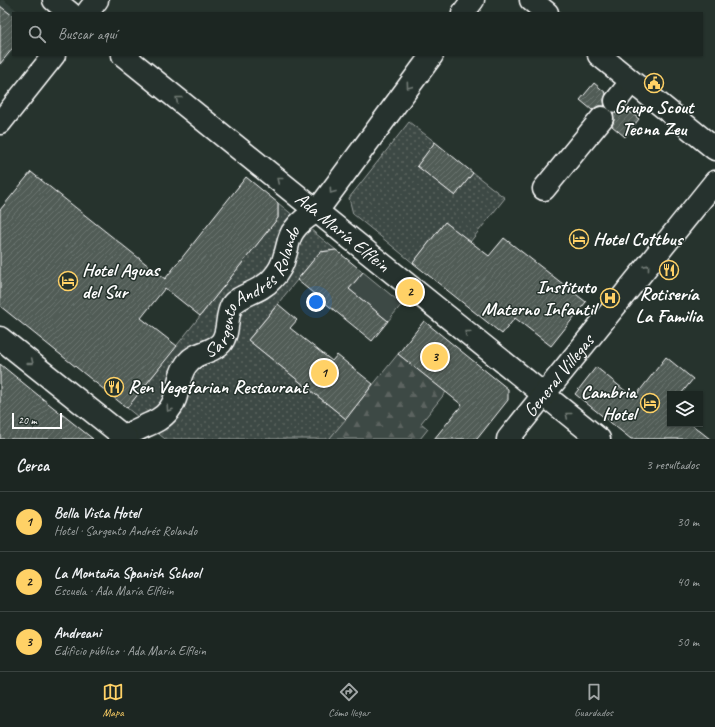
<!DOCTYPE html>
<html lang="es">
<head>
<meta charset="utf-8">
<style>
  :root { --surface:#1c2622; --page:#252e2a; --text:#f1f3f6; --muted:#a0a5a5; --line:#3a4340; --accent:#ffd166 }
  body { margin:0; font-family:Caveat,sans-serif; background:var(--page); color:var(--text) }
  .controls { position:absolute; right:12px; bottom:12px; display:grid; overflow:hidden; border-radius:0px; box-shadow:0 1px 3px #0004 }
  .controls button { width:36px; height:36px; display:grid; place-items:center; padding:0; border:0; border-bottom:1px solid var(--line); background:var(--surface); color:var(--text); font:20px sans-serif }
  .scale { position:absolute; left:12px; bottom:10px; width:50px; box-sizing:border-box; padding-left:4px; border:2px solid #fff; border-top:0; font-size:11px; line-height:14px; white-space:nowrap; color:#fff; -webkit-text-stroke:3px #26332d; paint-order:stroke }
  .you { position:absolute; left:316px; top:302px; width:14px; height:14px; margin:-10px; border:3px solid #fff; border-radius:50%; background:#1a73e8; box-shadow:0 0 0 6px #1a73e833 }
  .badge { display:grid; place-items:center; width:26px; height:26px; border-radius:50%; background:var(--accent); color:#111; font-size:13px; font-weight:700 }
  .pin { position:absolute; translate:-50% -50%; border:2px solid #fff; box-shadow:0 1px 4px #0006 }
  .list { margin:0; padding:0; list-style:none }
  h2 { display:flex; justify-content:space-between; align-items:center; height:52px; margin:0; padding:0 16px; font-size:17px }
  h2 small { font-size:13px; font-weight:400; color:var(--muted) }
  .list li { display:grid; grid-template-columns:26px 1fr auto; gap:12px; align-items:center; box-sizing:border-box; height:60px; padding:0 16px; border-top:1px solid var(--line) }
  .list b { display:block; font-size:15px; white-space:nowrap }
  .list p { margin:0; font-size:13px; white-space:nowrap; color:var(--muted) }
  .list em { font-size:13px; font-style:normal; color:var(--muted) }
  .icon { flex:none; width:22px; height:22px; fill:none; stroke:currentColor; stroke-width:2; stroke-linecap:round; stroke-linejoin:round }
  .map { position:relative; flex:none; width:715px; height:439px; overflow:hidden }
  .search { position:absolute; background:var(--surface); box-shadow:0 1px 3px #0004; left:12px; right:12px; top:12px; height:44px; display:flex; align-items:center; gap:10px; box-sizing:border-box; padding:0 14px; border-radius:0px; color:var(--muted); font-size:15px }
  .sheet { height:232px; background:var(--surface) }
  nav { display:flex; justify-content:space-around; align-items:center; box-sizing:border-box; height:56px; border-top:1px solid var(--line); background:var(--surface); font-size:11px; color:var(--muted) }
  nav a { display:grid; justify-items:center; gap:2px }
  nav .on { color:var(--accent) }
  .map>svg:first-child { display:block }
</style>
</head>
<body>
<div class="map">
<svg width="715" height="439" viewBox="0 0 715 439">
  <defs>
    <pattern id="forest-firs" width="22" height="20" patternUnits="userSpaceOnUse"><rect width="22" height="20" fill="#3e4944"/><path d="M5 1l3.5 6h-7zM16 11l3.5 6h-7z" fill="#5b6460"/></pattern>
    <pattern id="garden-dots" width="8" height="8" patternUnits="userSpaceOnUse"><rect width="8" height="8" fill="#3e4944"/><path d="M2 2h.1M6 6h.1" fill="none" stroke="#5b6460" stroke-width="1.8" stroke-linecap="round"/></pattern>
    <pattern id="building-hatch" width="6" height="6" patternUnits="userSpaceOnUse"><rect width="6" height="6" fill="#515c57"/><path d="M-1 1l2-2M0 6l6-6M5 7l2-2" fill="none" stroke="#6b7470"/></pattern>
  </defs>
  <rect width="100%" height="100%" fill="#26332d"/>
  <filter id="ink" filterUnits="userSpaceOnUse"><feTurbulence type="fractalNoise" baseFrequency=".025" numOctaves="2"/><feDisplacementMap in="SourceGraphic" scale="8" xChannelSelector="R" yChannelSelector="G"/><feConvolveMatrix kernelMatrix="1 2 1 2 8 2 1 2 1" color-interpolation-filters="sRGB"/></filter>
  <g filter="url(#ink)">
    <!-- built -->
    <polygon fill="#333f3a" points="0,0 4,0 20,13 13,13 13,51 0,67"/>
    <!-- grass -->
    <polygon fill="#3e4944" stroke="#9ea4a2" points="363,272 402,304 388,321 349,289"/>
    <!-- forest -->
    <polygon fill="url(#forest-firs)" stroke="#9ea4a2" points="398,354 446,392 421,423 428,429 420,439 329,439"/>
    <!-- garden -->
    <g fill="url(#garden-dots)" stroke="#9ea4a2">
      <polygon points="409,122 435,142 417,166 455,196 473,173 505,198 470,242 445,222 413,263 353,214 349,198"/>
      <polygon points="278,203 336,250 320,252 248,340 346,419 329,439 165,439 127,408 278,218"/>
    </g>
    <!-- building -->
    <g fill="url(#building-hatch)" stroke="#fff">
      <polygon points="0,6 13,16 13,48 0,64"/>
      <polygon points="594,83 606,93 604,100 605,106 598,106 592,110 580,100"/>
      <polygon points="626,109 639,119 625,137 612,126 614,120 613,113 620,113"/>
      <polygon points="435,142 473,173 455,196 417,166"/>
      <polygon points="31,172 165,279 246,177 278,203 278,218 200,316 165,288 141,318 177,346 127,408 0,306 0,210"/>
      <polygon points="445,222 489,256 504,238 586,302 551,346 515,318 502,334 413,263"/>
      <polygon points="336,250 363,272 349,289 388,321 372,341 297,280 320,252"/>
      <polygon points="278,304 297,320 290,328 332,361 337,355 373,384 346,419 248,340"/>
      <polygon points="424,321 508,389 508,400 477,439 434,439 462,405 398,354"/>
      <polygon points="666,357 693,379 681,394 670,394 670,424 691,424 710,439 631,439 575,394 596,367 634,398"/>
      <polygon points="0,364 33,391 93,439 0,439"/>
    </g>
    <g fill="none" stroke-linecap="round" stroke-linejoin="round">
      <!-- minor casing -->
      <g stroke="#fff" stroke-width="25">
        <g id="minor">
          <polyline points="54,0 70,13"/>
          <polyline points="87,13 97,0"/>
          <polyline points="463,13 473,0"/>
          <path id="s1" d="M 123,55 L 599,439"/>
          <polyline points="616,101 631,82"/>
          <polyline points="0,123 54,55"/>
          <polyline points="544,189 602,118"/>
          <path id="s2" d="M 124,439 C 137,425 157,426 169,410 C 180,397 176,378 186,365 C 195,351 211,354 221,343 C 230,332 225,317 232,305 C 239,295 261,292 272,279 C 278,273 283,264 285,255 C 288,247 288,237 294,230 C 300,221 309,216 317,211 L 432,55"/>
          <path id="s3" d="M 508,439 L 715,182"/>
        </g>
      </g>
      <!-- major casing -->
      <g stroke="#fff" stroke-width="25">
        <g id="major">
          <polyline points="531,0 547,13"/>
          <polyline points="599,55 715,149"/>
          <polyline points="0,338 127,439"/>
        </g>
      </g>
      <!-- minor -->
      <use href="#minor" stroke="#26332d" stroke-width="22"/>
      <!-- major -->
      <use href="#major" stroke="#26332d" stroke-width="22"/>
    </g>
    <!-- one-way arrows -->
    <defs><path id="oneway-chevron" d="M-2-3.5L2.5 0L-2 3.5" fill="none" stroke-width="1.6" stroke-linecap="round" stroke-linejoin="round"/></defs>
    <g stroke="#727a76">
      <use href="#oneway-chevron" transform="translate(409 86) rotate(126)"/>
      <use href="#oneway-chevron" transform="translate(178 99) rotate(-141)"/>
      <use href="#oneway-chevron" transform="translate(279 180) rotate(-141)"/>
      <use href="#oneway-chevron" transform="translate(332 191) rotate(126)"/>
      <use href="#oneway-chevron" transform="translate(647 267) rotate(-51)"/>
      <use href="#oneway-chevron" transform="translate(467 333) rotate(-141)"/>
      <use href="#oneway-chevron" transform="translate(31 362) rotate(39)"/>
      <use href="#oneway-chevron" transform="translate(169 409) rotate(124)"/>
      <use href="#oneway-chevron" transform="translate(568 415) rotate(-141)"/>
    </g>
  </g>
  <!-- icons -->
  <defs>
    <g id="civic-ring" transform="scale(1)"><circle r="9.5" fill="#26332d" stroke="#ffd166" stroke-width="1.5"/><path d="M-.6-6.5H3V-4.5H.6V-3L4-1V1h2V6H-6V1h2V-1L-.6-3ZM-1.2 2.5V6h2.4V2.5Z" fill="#ffd166"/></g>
    <g id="hotel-ring" transform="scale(1)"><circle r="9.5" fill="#26332d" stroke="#ffd166" stroke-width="1.5"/><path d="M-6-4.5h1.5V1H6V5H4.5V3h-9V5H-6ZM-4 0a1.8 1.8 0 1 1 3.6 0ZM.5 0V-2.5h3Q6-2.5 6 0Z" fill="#ffd166"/></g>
    <g id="restaurant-ring" transform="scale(1)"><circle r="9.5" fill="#26332d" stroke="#ffd166" stroke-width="1.5"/><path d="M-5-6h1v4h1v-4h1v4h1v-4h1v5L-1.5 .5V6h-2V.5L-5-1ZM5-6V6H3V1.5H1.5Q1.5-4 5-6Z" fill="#ffd166"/></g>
    <g id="hospital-ring" transform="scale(1)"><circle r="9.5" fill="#26332d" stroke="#ffd166" stroke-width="1.5"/><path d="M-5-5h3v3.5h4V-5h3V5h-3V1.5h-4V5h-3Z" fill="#ffd166"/></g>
  </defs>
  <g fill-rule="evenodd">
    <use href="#civic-ring" x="654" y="83"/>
    <use href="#hotel-ring" x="579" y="239"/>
    <use href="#restaurant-ring" x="669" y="270"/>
    <use href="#hotel-ring" x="68" y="281"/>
    <use href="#hospital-ring" x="610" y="298"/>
    <use href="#restaurant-ring" x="114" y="387"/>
    <use href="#hotel-ring" x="650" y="403"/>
  </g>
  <g text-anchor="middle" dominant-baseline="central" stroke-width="3" stroke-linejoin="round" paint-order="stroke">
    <!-- poi labels -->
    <g font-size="19" font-weight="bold" fill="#fff" stroke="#26332d" text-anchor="start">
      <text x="654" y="107" text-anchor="middle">Grupo Scout<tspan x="654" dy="22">Tecna Zeu</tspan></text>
      <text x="593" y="239">Hotel Cottbus</text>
      <text x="82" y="270">Hotel Aguas<tspan x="82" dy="22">del Sur</tspan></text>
      <text x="596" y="287" text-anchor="end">Instituto<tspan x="596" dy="22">Materno Infantil</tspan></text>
      <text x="669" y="294" text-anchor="middle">Rotisería<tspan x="669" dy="22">La Familia</tspan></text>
      <text x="128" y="387">Ren Vegetarian Restaurant</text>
      <text x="636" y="392" text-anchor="end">Cambria<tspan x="636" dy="22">Hotel</tspan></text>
    </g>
    <!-- street labels -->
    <g font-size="19" fill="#fff" stroke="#26332d">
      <text stroke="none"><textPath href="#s1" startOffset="282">Ada María Elflein</textPath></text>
      <text stroke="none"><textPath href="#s2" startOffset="208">Sargento Andrés Rolando</textPath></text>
      <text stroke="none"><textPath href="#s3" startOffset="81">General Villegas</textPath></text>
    </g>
  </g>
</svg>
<div class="controls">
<button><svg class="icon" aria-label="layers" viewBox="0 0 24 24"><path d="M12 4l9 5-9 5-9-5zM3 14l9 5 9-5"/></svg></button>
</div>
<div class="scale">20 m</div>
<div class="you"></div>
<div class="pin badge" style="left:324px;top:373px">1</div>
<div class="pin badge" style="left:410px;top:292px">2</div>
<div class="pin badge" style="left:435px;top:357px">3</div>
<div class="search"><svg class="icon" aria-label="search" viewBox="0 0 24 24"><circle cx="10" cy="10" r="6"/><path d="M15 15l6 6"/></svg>Buscar aquí</div>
</div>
<section class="sheet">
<h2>Cerca<small>3 resultados</small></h2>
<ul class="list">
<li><span class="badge">1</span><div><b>Bella Vista Hotel</b><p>Hotel · Sargento Andrés Rolando</p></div><em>30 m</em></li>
<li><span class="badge">2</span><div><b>La Montaña Spanish School</b><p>Escuela · Ada María Elflein</p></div><em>40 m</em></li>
<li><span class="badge">3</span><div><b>Andreani</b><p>Edificio público · Ada María Elflein</p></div><em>50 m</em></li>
</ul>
</section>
<nav>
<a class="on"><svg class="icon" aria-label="map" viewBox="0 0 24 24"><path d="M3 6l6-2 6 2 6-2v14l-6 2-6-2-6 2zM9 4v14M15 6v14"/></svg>Mapa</a>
<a><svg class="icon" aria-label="directions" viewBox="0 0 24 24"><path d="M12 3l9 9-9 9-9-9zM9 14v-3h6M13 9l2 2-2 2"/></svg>Cómo llegar</a>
<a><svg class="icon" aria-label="saved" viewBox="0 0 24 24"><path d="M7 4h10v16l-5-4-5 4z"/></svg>Guardados</a>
</nav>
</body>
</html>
